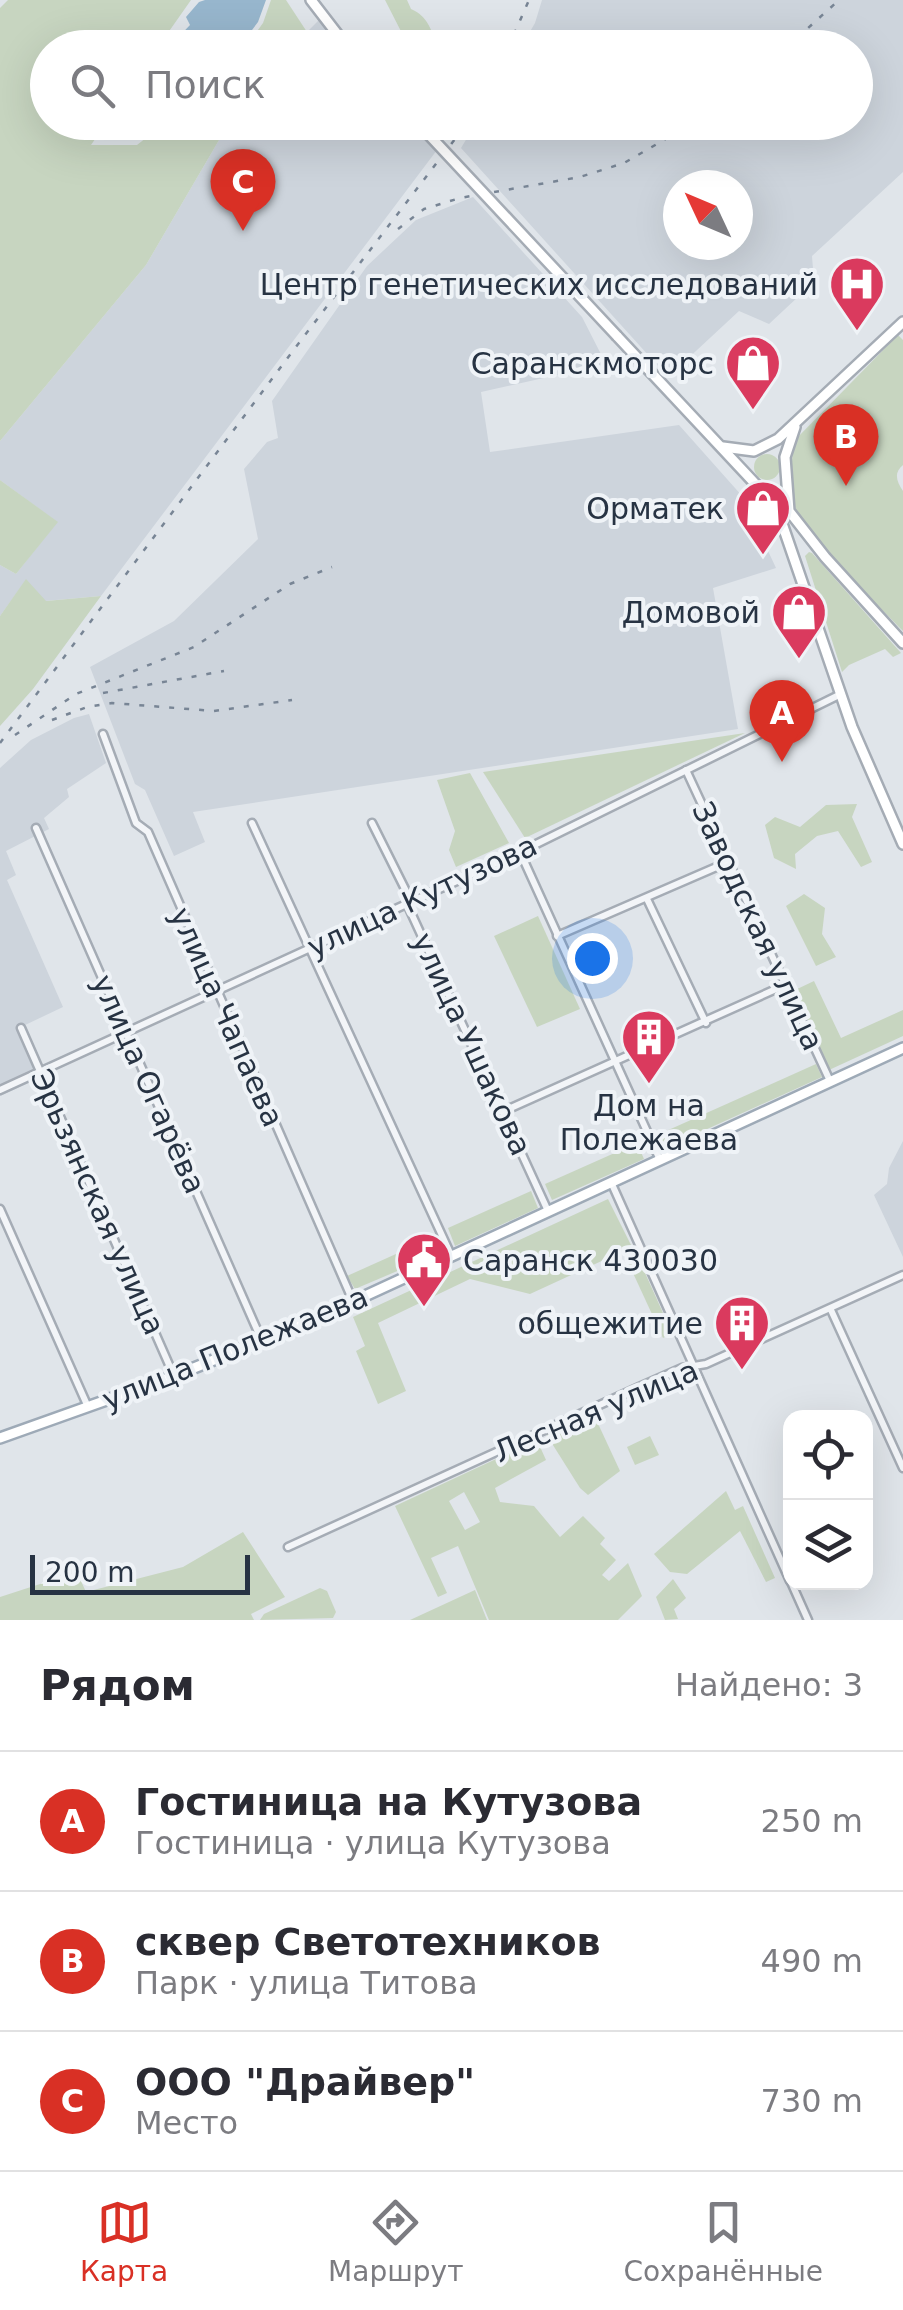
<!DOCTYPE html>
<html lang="ru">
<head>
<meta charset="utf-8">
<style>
  :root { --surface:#fff; --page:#f2f2f3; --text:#2b2b33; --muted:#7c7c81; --line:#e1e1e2; --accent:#d93025 }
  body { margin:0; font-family:"DejaVu Sans",sans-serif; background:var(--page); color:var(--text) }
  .controls { position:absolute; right:30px; bottom:30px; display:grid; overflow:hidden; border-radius:20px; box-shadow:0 10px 40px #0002 }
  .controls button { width:90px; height:90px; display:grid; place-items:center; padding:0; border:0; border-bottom:2px solid var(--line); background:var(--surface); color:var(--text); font:50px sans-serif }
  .compass { position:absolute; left:663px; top:170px; width:90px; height:90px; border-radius:50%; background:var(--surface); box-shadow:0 10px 40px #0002; rotate:314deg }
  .scale { position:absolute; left:30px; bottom:25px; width:220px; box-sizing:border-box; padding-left:10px; border:5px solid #273343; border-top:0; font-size:28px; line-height:35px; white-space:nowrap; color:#273343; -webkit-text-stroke:8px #eff3f7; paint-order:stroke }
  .you { position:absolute; left:592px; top:958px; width:35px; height:35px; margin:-25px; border:8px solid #fff; border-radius:50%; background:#1a73e8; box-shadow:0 0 0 15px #1a73e833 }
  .badge { display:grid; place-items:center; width:65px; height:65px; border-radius:50%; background:var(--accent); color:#fff; font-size:32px; font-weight:700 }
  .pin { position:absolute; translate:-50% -82px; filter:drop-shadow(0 2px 5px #0008) }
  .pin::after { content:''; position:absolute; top:52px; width:35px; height:30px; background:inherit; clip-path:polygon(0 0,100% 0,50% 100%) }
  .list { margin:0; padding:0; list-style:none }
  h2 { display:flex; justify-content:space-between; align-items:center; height:130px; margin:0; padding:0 40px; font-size:42px }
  h2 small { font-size:32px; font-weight:400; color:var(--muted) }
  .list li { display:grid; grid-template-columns:65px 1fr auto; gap:30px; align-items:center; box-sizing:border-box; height:140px; padding:0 40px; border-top:2px solid var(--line) }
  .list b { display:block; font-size:38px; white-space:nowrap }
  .list p { margin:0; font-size:32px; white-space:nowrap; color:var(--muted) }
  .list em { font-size:32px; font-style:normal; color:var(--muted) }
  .icon { flex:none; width:55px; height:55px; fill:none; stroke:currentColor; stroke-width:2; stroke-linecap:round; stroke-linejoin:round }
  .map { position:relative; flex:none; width:903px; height:1620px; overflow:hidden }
  .search { position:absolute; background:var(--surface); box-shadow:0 10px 40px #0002; left:30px; right:30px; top:30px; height:110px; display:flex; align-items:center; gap:25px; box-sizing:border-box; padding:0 35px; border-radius:55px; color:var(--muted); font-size:38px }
  .sheet { height:550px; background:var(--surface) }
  nav { display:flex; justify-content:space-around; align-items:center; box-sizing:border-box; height:140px; border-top:2px solid var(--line); background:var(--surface); font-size:28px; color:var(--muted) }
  nav a { display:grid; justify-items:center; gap:5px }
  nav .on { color:var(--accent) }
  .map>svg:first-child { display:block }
</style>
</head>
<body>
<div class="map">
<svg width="903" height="1620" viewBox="0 0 903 1620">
  <rect width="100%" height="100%" fill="#e0e5ea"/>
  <!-- built -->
  <g fill="#cdd4dc" fill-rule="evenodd">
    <path d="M 542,0 L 903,0 L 903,172 L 812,256 L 814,282 L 769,324 L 739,311 L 668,377 L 461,148 L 476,123 L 856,122 L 856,48 L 521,47 L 535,23 ZM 678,185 L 738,185 L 738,245 L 678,245 Z"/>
    <polygon points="319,20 342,47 293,47 307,32"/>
    <polygon points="229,123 411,123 437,150 101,596 45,601 26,580 0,616 0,565 16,574 57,522 0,480 0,441 146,265"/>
    <polygon points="473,197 582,317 606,364 481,392 490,452 679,425 743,497 776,568 713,588 738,729 193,812 205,842 174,856 145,790 135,784 90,667 174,621 258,539 244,469 267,442 278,438 272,401 367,266 416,220"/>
    <polygon points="89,714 106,763 67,789 69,797 44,818 49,829 6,851 16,875 7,880 63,1007 23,1026 46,1075 0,1096 0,768 31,740 74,718"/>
    <polygon points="903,1141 903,1257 874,1195 887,1184 889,1168"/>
  </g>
  <!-- green -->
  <g fill="#c7d5c0" fill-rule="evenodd">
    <polygon points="8,0 191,0 158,47 48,48 48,122 106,123 91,145 137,145 165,123 229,123 146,265 0,441 0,8"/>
    <polygon points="271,0 286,0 307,32 293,47 225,47 248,44 263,23"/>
    <path d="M 385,0 L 407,0 L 411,9 C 428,16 432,31 437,47 L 409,47 Z"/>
    <path d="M 898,335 L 903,340 L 903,465 C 893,473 897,482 903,491 L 903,631 C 878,605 801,531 793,502 C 790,493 792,450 794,441 Z"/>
    <circle cx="767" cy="467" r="13"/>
    <polygon points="0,480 58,522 16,574 0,565"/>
    <polygon points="809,552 812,553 901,653 893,657 885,649 849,665 842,672 805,556"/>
    <polygon points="26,579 46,601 101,596 33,689 0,726 0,616"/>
    <polygon points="745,733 525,838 483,772"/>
    <polygon points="470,773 509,843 456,867 449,850 455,831 437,780"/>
    <polygon points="857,804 852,817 872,862 861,867 838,831 817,836 795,854 796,869 774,858 765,825 775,817 800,827 826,805"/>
    <polygon points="804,894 825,908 822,934 836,957 816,966 786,906"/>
    <polygon points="538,916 580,1009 537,1027 494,936"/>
    <polygon points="814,981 841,1038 903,1010 903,1036 829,1070 793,991"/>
    <polygon points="816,1064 822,1077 661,1150 655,1136"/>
    <polygon points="637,1143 644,1159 552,1200 545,1184"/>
    <polygon points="531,1191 538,1208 455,1246 448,1228"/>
    <polygon points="608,1199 632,1247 530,1294 470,1279 378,1323 406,1391 378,1404 356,1351 365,1346 353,1317"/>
    <polygon points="436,1236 442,1252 355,1289 347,1276"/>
    <polygon points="637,1255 672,1333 663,1338 627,1260"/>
    <polygon points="594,1415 620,1471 588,1495 580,1488 546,1434"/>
    <polygon points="650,1436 659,1455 635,1465 627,1447"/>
    <path d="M 537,1440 L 546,1460 L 495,1488 L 500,1502 L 534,1506 L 560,1537 L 583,1516 L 605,1538 L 600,1544 L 616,1560 L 602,1575 L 609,1581 L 628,1563 L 642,1596 L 618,1620 L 489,1620 L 458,1546 L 431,1558 L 447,1593 L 438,1597 L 395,1506 ZM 464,1492 L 480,1522 L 465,1530 L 449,1501 Z"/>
    <polygon points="726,1491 735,1510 743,1506 775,1578 766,1582 740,1531 687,1574 670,1572 654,1554"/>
    <polygon points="243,1532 285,1597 251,1614 254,1620 0,1620 0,1597 77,1572 86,1592 183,1567"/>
    <polygon points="673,1579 686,1598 674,1609 678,1619 665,1620 656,1597"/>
    <polygon points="320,1588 327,1591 336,1612 333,1618 260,1620 264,1614"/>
    <polygon points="475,1590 487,1620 410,1620"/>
  </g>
  <!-- water -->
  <g fill="#97b6cd">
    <polygon points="205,0 266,0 258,22 243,42 226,40 219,47 169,47 190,25 186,17 199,2"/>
    <polygon points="116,122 151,122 151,123 138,138 119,135 104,140"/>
  </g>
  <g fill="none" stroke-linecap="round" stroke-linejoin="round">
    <!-- minor casing -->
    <g stroke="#a5acb5" stroke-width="11">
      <g id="minor">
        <polyline points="103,734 136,823 148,832 353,1301"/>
        <polyline points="686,770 830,1081"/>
        <polyline points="252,823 451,1255"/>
        <polyline points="372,823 406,891 407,904 548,1211"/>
        <polyline points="36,828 262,1341"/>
        <polyline points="520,852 660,1160"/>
        <polyline points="647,899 706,1023"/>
        <polyline points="557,936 728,862"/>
        <polyline points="21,1028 174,1376"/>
        <polyline points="0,1090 520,852 841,694"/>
        <polyline points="504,1111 785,985"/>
        <polyline points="611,1182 790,1581"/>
        <polyline points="0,1209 88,1407"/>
        <polyline points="831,1310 903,1468"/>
        <polyline points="288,1547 639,1387 682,1368 706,1364 903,1275"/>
        <polyline points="791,1582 808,1620"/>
      </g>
    </g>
    <!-- secondary casing -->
    <g stroke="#a5acb5" stroke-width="14">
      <g id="secondary">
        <polyline points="311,0 348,48"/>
        <polyline points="617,336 776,506 852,727 903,844"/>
        <polyline points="795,427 785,457 789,511 825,557 903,643"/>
        <polyline points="723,447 754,451 778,439 903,322"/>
      </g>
    </g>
    <!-- primary casing -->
    <g stroke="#9eaab7" stroke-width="14">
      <polyline id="primary" points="0,1438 174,1376 315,1319 903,1048"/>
    </g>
    <!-- minor -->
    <use href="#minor" stroke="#f3f5f8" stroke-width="6"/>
    <!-- secondary -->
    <use href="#secondary" stroke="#fff" stroke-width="9"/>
    <!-- primary -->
    <use href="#primary" stroke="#fff" stroke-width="9"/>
    <!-- rail -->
    <g stroke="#788595" stroke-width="2.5" stroke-dasharray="5 10" stroke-linecap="butt">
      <polyline points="508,48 529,0"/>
      <polyline points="786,48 839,0"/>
      <polyline points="398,229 424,209 460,198 580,177 624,163 695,122"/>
      <polyline points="103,693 224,671"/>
      <polyline points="52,720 87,707 112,703 214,711 292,700"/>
      <polyline points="15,735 76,694 194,647 290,584 332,567"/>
      <polyline points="0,743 292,352 468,122"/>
    </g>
    <!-- secondary-bridge casing -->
    <g stroke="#a5acb5" stroke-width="14" stroke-linecap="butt">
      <polyline id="secondary-bridge" points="417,122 617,336"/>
    </g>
    <!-- secondary-bridge -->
    <use href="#secondary-bridge" stroke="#fff" stroke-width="9"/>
  </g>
  <!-- icons -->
  <defs>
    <g id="hospital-pin" transform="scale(2.875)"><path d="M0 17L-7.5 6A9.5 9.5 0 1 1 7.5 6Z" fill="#da3a5e" stroke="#eff3f7"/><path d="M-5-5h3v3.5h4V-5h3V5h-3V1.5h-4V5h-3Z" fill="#fff"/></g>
    <g id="shop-pin" transform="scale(2.875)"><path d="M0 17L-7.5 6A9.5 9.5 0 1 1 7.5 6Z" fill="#da3a5e" stroke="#eff3f7"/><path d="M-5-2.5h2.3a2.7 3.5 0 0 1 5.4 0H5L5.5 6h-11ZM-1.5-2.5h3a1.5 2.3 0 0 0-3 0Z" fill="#fff"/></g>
    <g id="building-pin" transform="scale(2.875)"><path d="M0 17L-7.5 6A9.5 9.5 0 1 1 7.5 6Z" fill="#da3a5e" stroke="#eff3f7"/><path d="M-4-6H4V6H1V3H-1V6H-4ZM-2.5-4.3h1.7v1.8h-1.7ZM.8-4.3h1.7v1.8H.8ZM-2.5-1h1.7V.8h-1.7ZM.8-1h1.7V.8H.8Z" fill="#fff"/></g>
    <g id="civic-pin" transform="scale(2.875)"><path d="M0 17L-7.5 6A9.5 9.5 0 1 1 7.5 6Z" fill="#da3a5e" stroke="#eff3f7"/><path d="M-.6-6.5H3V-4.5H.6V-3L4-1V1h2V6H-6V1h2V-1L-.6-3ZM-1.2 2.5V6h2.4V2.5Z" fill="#fff"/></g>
  </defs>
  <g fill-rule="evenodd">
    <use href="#hospital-pin" x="857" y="284"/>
    <use href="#shop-pin" x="753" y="363"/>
    <use href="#shop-pin" x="763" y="508"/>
    <use href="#shop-pin" x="799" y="612"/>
    <use href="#building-pin" x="649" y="1037"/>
    <use href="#civic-pin" x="424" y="1260"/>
    <use href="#building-pin" x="742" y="1323"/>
  </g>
  <g text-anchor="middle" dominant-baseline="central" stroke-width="8" stroke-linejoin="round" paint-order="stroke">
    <!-- poi labels -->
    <g font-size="30" fill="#273343" stroke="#eff3f7" text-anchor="end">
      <text x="818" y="284">Центр генетических исследований</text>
      <text x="714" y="363">Саранскмоторс</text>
      <text x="724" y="508">Орматек</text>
      <text x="760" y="612">Домовой</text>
      <text x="649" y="1105" text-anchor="middle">Дом на<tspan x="649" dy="34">Полежаева</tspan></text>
      <text x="463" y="1260" text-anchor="start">Саранск 430030</text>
      <text x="703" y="1323">общежитие</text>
    </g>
    <!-- street labels -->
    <g font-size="30" fill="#273343" stroke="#eff3f7">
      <text transform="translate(422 896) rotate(-25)">улица Кутузова</text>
      <text transform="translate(758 926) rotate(65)">Заводская улица</text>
      <text transform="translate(227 1017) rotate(66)">улица Чапаева</text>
      <text transform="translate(472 1044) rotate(65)">улица Ушакова</text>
      <text transform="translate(149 1084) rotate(66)">улица Огарёва</text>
      <text transform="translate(98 1202) rotate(66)">Эрьзянская улица</text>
      <text transform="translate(235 1348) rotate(-22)">улица Полежаева</text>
      <text transform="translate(596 1411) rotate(-23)">Лесная улица</text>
    </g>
  </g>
</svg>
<div class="controls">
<button><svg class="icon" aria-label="locate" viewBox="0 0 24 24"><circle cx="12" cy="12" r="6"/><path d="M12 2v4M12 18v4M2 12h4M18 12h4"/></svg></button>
<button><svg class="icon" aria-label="layers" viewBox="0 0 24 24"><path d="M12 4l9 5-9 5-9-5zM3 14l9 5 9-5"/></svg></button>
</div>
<svg class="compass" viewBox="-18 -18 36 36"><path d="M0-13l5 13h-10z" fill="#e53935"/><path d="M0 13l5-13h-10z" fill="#7c7c81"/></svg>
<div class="scale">200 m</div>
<div class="you"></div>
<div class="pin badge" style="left:782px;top:762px">A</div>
<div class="pin badge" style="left:846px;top:486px">B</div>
<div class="pin badge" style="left:243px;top:231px">C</div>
<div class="search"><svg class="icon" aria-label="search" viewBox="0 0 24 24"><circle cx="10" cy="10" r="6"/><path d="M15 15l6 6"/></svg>Поиск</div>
</div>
<section class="sheet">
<h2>Рядом<small>Найдено: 3</small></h2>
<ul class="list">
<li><span class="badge">A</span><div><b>Гостиница на Кутузова</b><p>Гостиница · улица Кутузова</p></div><em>250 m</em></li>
<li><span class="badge">B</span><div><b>сквер Светотехников</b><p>Парк · улица Титова</p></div><em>490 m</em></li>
<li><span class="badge">C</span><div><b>ООО &quot;Драйвер&quot;</b><p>Место</p></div><em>730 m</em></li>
</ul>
</section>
<nav>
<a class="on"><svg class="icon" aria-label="map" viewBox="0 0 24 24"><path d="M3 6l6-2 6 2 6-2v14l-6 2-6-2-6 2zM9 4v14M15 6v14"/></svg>Карта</a>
<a><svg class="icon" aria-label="directions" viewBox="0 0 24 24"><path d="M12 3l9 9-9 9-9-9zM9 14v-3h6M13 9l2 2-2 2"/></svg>Маршрут</a>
<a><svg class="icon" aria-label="saved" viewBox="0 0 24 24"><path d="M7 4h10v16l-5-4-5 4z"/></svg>Сохранённые</a>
</nav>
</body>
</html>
